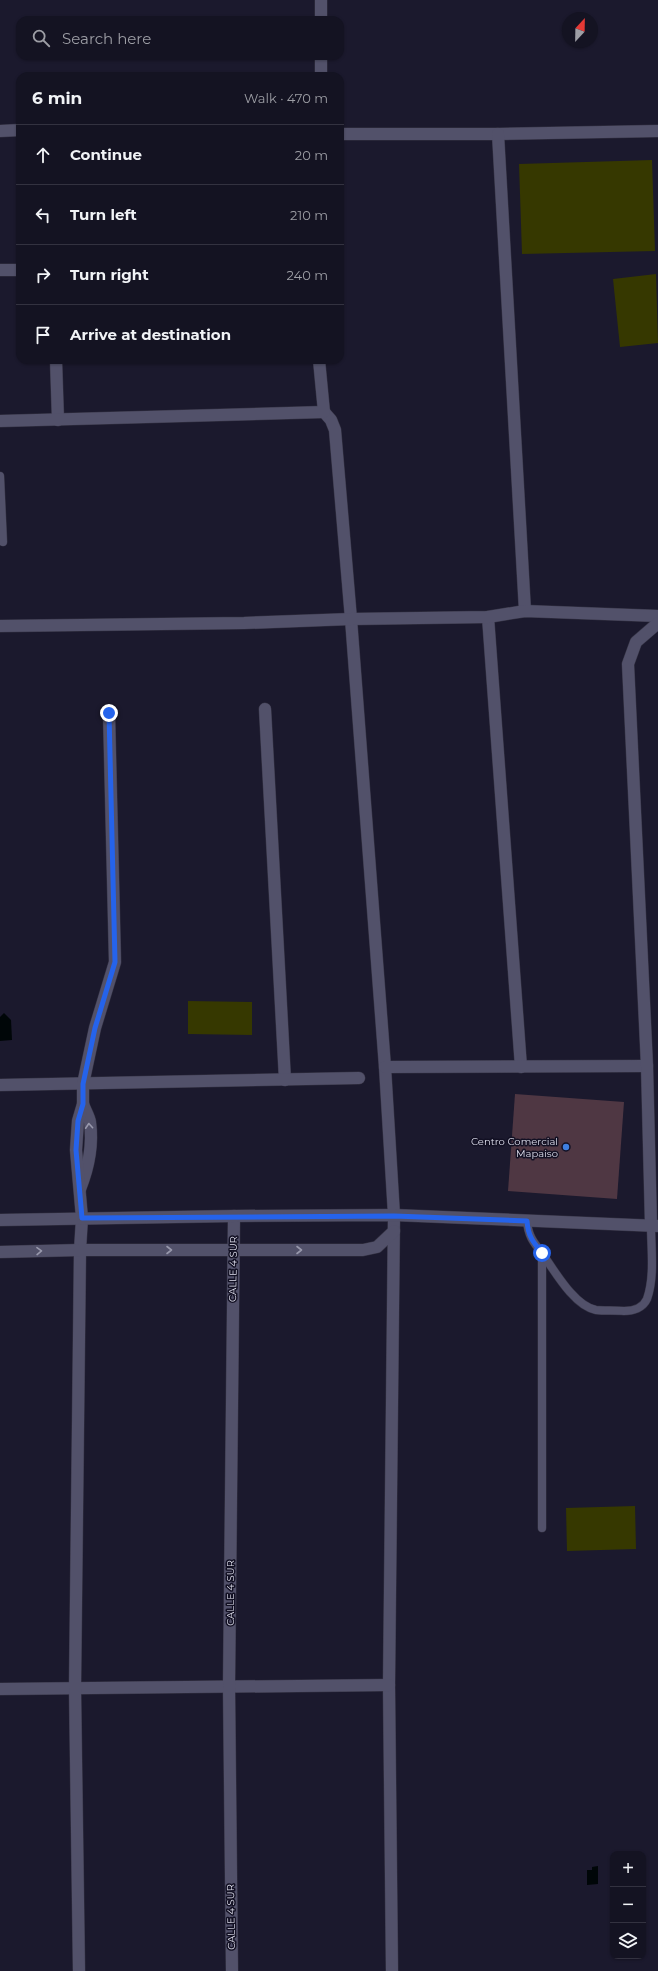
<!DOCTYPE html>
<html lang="en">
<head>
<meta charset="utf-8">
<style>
  :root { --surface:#141322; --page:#1d1c2a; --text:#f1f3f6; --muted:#9d9ea5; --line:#333240 }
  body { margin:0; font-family:Montserrat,sans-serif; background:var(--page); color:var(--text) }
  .controls { position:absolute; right:12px; bottom:12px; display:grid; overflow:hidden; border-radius:8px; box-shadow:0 1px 3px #0004 }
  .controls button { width:36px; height:36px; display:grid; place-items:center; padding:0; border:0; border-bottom:1px solid var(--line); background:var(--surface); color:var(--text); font:20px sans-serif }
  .compass { position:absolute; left:562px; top:12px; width:36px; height:36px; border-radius:50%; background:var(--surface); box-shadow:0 1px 3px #0004; rotate:22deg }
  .stop { position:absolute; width:12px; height:12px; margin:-9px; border:3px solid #2563eb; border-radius:50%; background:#fff }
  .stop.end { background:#2563eb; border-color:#fff; box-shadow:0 1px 4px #0008 }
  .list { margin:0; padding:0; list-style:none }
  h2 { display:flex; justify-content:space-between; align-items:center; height:52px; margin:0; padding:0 16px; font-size:17px }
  h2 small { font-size:13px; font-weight:400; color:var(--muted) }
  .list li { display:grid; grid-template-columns:26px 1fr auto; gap:12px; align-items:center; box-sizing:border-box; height:60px; padding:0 16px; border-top:1px solid var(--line) }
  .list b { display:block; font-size:15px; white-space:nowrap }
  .list em { font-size:13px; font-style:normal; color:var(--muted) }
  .icon { flex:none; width:22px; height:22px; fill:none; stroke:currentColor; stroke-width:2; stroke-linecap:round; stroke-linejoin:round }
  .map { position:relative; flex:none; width:658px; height:1971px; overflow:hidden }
  .search { position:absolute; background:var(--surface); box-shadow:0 1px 3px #0004; left:16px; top:16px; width:328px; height:44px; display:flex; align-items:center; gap:10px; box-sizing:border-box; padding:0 14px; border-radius:12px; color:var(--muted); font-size:15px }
  .panel { position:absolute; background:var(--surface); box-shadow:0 1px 3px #0004; left:16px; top:72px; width:328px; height:292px; border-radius:12px }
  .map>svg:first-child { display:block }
</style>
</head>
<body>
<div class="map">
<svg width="658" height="1971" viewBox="0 0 658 1971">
  <rect width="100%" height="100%" fill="#1b192d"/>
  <!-- green -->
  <g fill="#363800">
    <polygon points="652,160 655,251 522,254 519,164"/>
    <polygon points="656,274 658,343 620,347 613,279"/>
    <polygon points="188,1001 252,1002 252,1035 188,1034"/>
    <polygon points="635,1506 636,1549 567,1551 566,1508"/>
  </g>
  <!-- water -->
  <g fill="#000608">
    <polygon points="4,1013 11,1020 12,1040 0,1041 0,1017"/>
    <polygon points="598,1866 598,1884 587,1885 587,1870 592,1870 592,1867"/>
  </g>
  <!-- building -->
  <polygon fill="#4f3743" points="515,1094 624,1102 617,1199 508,1191"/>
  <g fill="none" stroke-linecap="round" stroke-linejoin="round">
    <!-- lane casing -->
    <g stroke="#363445" stroke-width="9">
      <g id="lane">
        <polyline points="0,476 3,542"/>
        <path d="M 527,1221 C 528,1235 533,1242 542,1253 L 542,1528"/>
        <path d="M 542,1253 C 554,1270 574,1306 596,1310 C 605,1311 615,1310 624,1311 C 633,1311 643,1308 647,1299 C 655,1276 651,1249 651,1225"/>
      </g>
    </g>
    <!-- street casing -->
    <g stroke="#363445" stroke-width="13">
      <g id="street">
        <polyline points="321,20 321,0"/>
        <polyline points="321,76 321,56"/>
        <polyline points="0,131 20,130"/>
        <polyline points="340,134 498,134 658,131"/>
        <polyline points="498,134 525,611"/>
        <polyline points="0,270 20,270"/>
        <polyline points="56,360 58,420"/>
        <polyline points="324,412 331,420 335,430 351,619 385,1067 394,1215 389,1685 392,1971"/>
        <polyline points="0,421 324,412 319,360"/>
        <polyline points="488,617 521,1067"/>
        <polyline points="0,626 244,623 351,619 488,617 525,611 658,616"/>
        <polyline points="265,709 285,1080"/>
        <polyline points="385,1067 647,1066"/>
        <polyline points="0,1085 359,1078"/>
        <path d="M 80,1189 C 88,1169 93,1144 90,1122 C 89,1116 85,1110 83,1104"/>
        <polyline points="651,1225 647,1066 628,664 636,642 658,623"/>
        <polyline points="0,1689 389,1685"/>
        <polyline points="79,1971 75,1688 80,1250 82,1218 76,1150 78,1121 83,1104 83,1084 95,1028 115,962 109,713"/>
        <polyline points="232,1971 229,1686 234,1216"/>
      </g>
    </g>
    <!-- secondary casing -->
    <g stroke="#363445" stroke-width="13">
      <g id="secondary">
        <polyline points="0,1220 234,1216 394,1215 658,1226"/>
        <polyline points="0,1252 80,1250 363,1250 377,1247 394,1231"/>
      </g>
    </g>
    <!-- lane -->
    <use href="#lane" stroke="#52516a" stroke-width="8"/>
    <!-- street -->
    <use href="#street" stroke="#52516a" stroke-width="12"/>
    <!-- secondary -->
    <use href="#secondary" stroke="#52516a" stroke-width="12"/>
  </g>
  <!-- one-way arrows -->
  <defs><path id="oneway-chevron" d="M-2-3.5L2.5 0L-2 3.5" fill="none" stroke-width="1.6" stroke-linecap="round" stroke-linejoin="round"/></defs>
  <g stroke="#9898ac">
    <use href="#oneway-chevron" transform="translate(89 1126) rotate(-94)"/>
    <use href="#oneway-chevron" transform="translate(169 1250)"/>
    <use href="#oneway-chevron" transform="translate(299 1250)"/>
    <use href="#oneway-chevron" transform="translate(39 1251) rotate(-1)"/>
  </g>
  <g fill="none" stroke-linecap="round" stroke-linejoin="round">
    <!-- route -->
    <path stroke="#2563eb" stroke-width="5" d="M 109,713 L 115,962 L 95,1028 L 83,1084 L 83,1104 L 78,1121 L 76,1150 L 82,1218 L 394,1216 L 527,1221 C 528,1236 533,1242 542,1253"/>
  </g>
  <!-- markers -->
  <circle fill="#3f7fe0" stroke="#121023" stroke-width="1.5" cx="566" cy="1147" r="4"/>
  <g text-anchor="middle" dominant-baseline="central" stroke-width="3" stroke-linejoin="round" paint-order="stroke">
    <!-- poi labels -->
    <g font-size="10" fill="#dfdfed" stroke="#121023" text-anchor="end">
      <text x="558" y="1141">Centro Comercial<tspan x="558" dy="12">Mapaiso</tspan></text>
    </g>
    <!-- street labels -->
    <g font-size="10" fill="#dfdfed" stroke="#121023">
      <text transform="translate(233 1269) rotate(-89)">CALLE 4 SUR</text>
      <text transform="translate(230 1593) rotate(-90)">CALLE 4 SUR</text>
      <text transform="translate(231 1917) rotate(-91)">CALLE 4 SUR</text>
    </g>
  </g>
</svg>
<div class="controls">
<button>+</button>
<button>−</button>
<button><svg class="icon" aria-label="layers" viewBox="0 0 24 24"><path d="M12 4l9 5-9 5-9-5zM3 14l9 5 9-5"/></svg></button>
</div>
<svg class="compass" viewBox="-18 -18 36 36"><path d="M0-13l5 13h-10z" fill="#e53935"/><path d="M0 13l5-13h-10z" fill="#9d9ea5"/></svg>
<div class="stop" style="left:542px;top:1253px"></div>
<div class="stop end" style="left:109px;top:713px"></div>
<div class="search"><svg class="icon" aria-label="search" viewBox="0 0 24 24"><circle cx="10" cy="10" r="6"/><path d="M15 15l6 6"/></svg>Search here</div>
<section class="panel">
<h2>6 min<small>Walk · 470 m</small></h2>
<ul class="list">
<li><svg class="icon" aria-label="ahead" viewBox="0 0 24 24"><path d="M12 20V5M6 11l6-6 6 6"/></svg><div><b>Continue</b></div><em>20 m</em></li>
<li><svg class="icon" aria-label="left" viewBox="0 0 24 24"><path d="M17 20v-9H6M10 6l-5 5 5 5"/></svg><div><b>Turn left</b></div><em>210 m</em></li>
<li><svg class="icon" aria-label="right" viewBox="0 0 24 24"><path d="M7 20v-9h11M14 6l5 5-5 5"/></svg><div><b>Turn right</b></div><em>240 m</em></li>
<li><svg class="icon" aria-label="arrive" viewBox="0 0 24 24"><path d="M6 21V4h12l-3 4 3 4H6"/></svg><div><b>Arrive at destination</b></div></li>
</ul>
</section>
</div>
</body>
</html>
